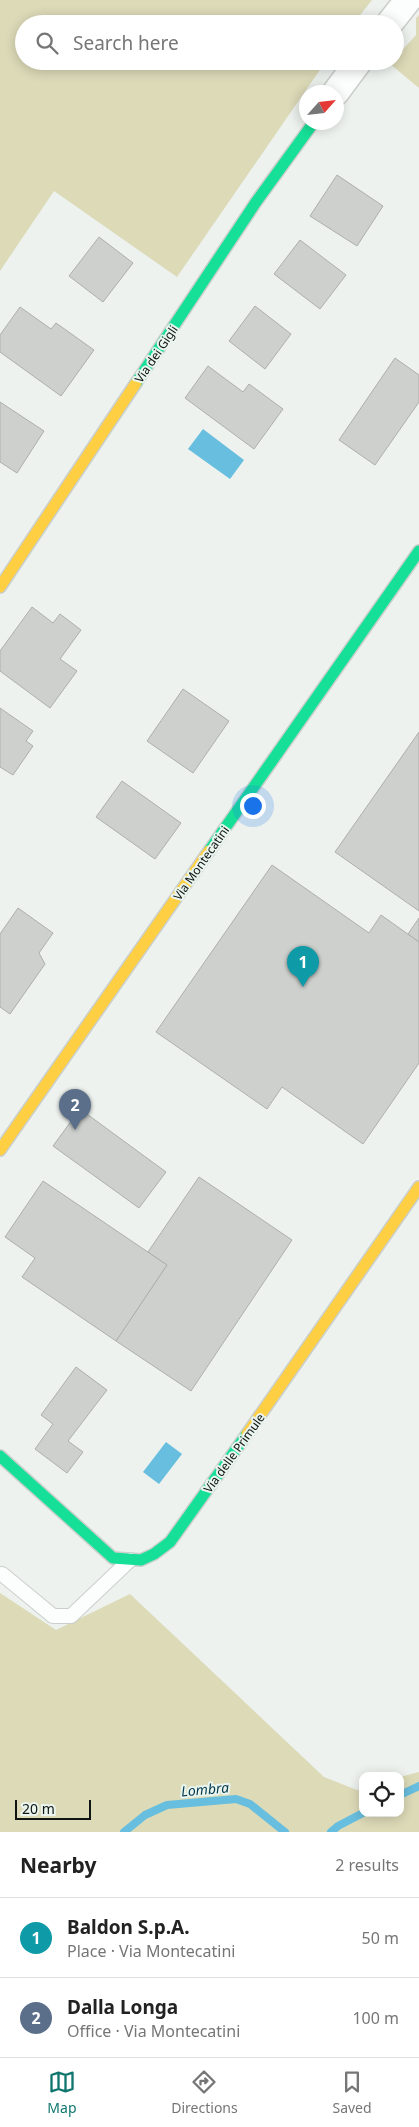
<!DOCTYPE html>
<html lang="en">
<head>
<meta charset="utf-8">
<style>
  :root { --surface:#fff; --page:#f2f2f2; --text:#222; --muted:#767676; --line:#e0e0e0; --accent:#0f766e }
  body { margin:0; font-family:"Noto Sans",sans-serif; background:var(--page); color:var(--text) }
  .controls { position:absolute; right:15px; bottom:15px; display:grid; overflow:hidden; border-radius:10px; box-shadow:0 2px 12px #0003 }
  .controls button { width:45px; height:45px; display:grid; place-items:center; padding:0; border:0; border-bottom:1px solid var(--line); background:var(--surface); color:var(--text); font:25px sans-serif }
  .compass { position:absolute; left:299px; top:85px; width:45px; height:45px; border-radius:50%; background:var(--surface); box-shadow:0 2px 12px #0003; rotate:63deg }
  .scale { position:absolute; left:15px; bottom:12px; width:76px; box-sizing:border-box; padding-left:5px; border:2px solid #101412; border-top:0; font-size:14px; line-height:18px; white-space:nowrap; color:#101412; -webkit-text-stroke:4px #eaf5ef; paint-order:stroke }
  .you { position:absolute; left:252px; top:805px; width:18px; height:18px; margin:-12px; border:4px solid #fff; border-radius:50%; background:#1a73e8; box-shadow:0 0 0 8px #1a73e833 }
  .badge { display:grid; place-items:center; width:32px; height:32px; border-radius:50%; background:var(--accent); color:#fff; font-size:16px; font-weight:700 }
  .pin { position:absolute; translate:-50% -41px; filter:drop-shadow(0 1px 2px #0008) }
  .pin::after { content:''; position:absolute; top:26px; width:18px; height:15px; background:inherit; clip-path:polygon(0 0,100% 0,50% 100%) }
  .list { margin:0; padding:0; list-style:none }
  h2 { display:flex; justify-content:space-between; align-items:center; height:65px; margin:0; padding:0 20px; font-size:21px }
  h2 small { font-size:16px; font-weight:400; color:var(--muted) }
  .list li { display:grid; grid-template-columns:32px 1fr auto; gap:15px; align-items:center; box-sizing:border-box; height:80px; padding:0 20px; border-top:1px solid var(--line) }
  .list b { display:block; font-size:19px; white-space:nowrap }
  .list p { margin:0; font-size:16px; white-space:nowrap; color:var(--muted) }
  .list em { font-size:16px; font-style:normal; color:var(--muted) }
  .icon { flex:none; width:28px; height:28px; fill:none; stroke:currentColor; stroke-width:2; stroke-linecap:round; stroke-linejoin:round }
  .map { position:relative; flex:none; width:419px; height:1832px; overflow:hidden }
  .search { position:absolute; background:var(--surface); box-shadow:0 2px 12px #0003; left:15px; right:15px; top:15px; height:55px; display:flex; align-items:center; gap:12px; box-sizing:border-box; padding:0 18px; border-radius:28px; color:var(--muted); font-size:19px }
  .sheet { height:225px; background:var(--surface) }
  nav { display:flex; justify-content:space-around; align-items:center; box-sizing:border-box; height:70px; border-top:1px solid var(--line); background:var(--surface); font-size:14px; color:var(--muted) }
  nav a { display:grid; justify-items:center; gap:2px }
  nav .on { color:var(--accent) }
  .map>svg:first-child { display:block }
</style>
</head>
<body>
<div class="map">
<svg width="419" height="1832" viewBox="0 0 419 1832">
  <rect width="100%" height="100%" fill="#edf2ef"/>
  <!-- green -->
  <g fill="#dcdab7">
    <polygon points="0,0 372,0 353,24 24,24 24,61 326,61 177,277 54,191 0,271"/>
    <polygon points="419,15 419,88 390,64 395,61 395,58 416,35 416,18"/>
    <polygon points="0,1593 56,1630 130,1594 324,1777 357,1790 363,1789 363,1813 400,1813 400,1777 419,1772 419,1832 0,1832"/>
  </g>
  <!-- water -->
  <g fill="#68bede">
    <polygon points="203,429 244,460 230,479 188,449"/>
    <polygon points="166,1442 182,1454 159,1484 143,1472"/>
  </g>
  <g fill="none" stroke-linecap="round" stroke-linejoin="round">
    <!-- stream -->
    <g stroke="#68bede" stroke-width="8">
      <polyline points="400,1795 419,1786"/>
      <polyline points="124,1832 145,1815 167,1805 236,1799 250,1804 285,1832"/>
      <polyline points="331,1832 338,1826 363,1813"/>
    </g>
  </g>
  <!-- building -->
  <g fill="#cdd0cd" stroke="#adafad">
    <polygon points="337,175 383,206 357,246 310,216"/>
    <polygon points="99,237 133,263 103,302 69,276"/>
    <polygon points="300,240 346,275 320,309 274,274"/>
    <polygon points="255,306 291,334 265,369 229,341"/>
    <polygon points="20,307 51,329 56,323 94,350 61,396 0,352 0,335"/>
    <polygon points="395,358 419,375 419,402 375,465 339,440"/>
    <polygon points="208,366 243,392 249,384 283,409 254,449 185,398"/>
    <polygon points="0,402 44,431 17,473 0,462"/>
    <polygon points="32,607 53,623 60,614 81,630 60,659 77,671 50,708 0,671 0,651"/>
    <polygon points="183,689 229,721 193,773 147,741"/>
    <polygon points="0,708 33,731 26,741 33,746 13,775 0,767"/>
    <polygon points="419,732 419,911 335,852"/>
    <polygon points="122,781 181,823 155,859 96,817"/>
    <polygon points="272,865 369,933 381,915 419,942 419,1063 363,1144 282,1087 267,1109 156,1032"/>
    <polygon points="18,908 53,933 39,953 45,964 10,1014 0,1007 0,934"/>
    <polygon points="419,918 419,942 408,934"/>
    <polygon points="80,1109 166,1172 139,1208 53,1146"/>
    <polygon points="199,1177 292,1240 191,1391 116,1341 167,1265 148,1252"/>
    <polygon points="43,1181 167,1265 116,1341 22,1277 35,1258 5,1237"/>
    <polygon points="76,1367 107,1390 68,1441 83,1452 67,1473 35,1449 53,1424 41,1415"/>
  </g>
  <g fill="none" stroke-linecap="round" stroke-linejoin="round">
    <!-- lane casing -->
    <g stroke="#cacfcc" stroke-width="16">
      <polyline id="lane" points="2,1574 53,1616 71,1616 130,1560"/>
    </g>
    <!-- street casing -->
    <g stroke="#cacfcc" stroke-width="29">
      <g id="street">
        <polyline points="389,24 408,0"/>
        <polyline points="336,92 359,61"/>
      </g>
    </g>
    <!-- fast casing -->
    <g stroke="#cacfcc" stroke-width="14">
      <g id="fast">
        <polyline points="136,383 256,202 314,122"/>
        <polyline points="209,851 419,551"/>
        <polyline points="0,1456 113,1558 141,1560 154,1554 170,1542 247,1434"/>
      </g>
    </g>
    <!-- slow casing -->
    <g stroke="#cacfcc" stroke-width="14">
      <g id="slow">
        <polyline points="0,587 136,383"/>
        <polyline points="0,1150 209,851"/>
        <polyline points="247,1434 419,1187"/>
      </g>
    </g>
    <!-- lane -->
    <use href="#lane" stroke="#fcfdfd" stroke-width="14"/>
    <!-- street -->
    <use href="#street" stroke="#fcfdfd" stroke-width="26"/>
    <!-- fast -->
    <use href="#fast" stroke="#16e098" stroke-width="11"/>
    <!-- slow -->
    <use href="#slow" stroke="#ffcf43" stroke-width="11"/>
  </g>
  <g text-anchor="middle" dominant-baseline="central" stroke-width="4" stroke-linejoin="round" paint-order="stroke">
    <!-- street labels -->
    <g font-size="12" fill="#101412" stroke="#eaf5ef">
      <text transform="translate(156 354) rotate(-56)">Via dei Gigli</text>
      <text transform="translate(201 863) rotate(-55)">Via Montecatini</text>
      <text transform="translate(234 1453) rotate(-54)">Via delle Primule</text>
    </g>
    <!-- water labels -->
    <g font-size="14" font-style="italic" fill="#03384b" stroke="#eaf5ef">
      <text transform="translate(205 1789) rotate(-5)">Lombra</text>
    </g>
  </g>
</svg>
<div class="controls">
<button><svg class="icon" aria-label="locate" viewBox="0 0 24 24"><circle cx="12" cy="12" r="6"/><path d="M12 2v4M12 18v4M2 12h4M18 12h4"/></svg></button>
</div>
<svg class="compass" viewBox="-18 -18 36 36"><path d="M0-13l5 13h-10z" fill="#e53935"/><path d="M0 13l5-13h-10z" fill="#767676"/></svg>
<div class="scale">20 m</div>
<div class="you"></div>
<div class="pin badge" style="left:303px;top:987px;background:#0f9aa8">1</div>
<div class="pin badge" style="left:75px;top:1130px;background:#5c6f8a">2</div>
<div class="search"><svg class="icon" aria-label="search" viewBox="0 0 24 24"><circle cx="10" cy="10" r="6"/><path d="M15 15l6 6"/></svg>Search here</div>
</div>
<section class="sheet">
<h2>Nearby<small>2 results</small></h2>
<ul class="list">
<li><span class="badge" style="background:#0f9aa8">1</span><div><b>Baldon S.p.A.</b><p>Place · Via Montecatini</p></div><em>50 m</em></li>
<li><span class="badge" style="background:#5c6f8a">2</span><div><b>Dalla Longa</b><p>Office · Via Montecatini</p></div><em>100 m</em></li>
</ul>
</section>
<nav>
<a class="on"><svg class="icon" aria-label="map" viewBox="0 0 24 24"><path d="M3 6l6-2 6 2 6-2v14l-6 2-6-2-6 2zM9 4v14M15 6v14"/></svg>Map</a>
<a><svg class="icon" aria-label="directions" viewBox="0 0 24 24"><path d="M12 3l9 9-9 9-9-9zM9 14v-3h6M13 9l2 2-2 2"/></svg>Directions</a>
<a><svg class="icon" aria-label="saved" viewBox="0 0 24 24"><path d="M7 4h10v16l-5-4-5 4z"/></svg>Saved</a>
</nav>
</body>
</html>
